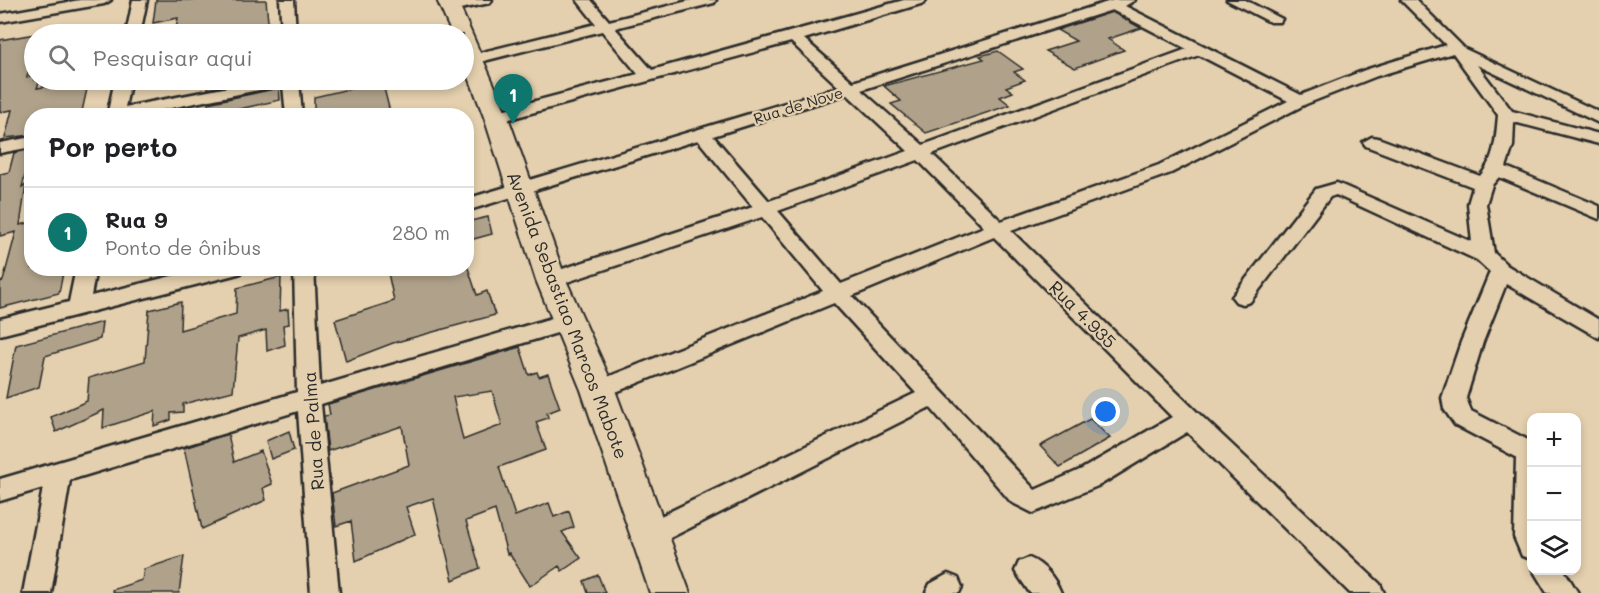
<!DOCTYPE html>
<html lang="pt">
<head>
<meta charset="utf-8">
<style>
  :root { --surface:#fff; --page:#f6f6f6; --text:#202124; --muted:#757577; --line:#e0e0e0; --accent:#0f766e }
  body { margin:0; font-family:Mali,sans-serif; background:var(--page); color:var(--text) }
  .controls { position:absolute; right:18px; bottom:18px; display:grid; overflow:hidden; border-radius:12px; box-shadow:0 3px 9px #0003 }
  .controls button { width:54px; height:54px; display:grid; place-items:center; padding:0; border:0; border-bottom:2px solid var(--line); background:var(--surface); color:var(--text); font:30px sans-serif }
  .you { position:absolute; left:1106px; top:412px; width:21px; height:21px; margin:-15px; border:4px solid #fff; border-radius:50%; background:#1a73e8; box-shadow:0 0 0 9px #1a73e833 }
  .badge { display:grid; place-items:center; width:39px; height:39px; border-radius:50%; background:var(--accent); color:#fff; font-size:20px; font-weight:700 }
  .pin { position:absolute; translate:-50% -50px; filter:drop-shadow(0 2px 3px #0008) }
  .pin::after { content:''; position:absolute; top:32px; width:21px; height:18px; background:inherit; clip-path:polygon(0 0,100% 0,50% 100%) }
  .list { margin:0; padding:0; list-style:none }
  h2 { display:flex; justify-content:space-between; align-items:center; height:78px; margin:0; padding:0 24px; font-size:26px }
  h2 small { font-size:20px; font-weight:400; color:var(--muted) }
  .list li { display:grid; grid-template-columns:39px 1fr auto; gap:18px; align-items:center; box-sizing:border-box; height:90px; padding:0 24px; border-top:2px solid var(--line) }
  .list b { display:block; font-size:22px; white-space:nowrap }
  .list p { margin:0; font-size:20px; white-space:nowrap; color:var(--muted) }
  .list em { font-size:20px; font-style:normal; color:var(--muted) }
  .icon { flex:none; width:33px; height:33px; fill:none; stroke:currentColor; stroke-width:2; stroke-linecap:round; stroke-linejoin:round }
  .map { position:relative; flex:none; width:1599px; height:593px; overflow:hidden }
  .search { position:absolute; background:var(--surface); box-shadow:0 3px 9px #0003; left:24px; top:24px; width:450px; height:66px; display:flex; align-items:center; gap:15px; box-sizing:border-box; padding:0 21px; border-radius:33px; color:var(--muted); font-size:22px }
  .panel { position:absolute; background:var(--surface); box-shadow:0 3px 9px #0003; left:24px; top:108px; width:450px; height:168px; border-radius:24px }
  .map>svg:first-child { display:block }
</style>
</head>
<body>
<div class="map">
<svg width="1599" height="593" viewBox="0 0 1599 593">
  <rect width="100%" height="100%" fill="#e4d0ae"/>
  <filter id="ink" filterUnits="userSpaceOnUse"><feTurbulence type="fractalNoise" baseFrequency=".0167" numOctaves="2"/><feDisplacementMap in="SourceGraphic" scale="12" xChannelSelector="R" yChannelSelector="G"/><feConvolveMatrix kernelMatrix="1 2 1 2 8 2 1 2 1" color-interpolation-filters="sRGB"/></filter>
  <g filter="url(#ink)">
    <!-- building -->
    <g fill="#b0a28a" stroke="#2b2b2b" stroke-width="1.5" fill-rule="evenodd">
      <polygon points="156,0 266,0 269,32 266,34 200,34 200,30 175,34 178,18 153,23"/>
      <polygon points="1112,12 1141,28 1108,39 1124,50 1075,68 1045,51 1076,41 1057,30"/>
      <polygon points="41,33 34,34 34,53 27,77 34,75 34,80 40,80 37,88 89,80 81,116 32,116 32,135 5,138 12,110 0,112 0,40"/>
      <polygon points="998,51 1023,69 1014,72 1025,80 1006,87 1013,92 1000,97 1010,105 926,133 891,104 901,101 884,86 984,59 980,56"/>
      <polygon points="209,80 256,80 208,89"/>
      <polygon points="352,80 382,80 391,116 314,116 314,97 353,88"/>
      <polygon points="279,88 280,100 208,116 208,103"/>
      <polygon points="32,149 22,187 26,185 20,225 32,222 32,268 64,268 59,293 0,308 0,282 3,281 16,232 0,236 0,174 9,172 14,153"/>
      <polygon points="488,217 492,234 470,240 466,222"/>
      <polygon points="387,268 468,268 477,295 487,291 495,315 393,343 346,361 335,320 394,301"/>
      <polygon points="281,277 280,311 288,309 289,324 283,325 285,345 267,351 266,330 238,338 233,391 183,404 183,412 171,413 171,420 154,426 155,411 103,428 104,410 56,432 51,417 87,401 89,378 145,361 149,310 181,302 180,330 236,314 237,288"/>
      <polygon points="102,322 100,339 45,356 39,387 6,398 16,345"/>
      <path d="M 520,347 L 529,375 L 537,372 L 539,377 L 548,374 L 560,408 L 547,413 L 548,418 L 536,422 L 546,450 L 499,467 L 515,516 L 549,503 L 554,517 L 569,511 L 574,527 L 562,532 L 581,558 L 562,571 L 559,566 L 530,586 L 509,553 L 507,554 L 495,510 L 466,521 L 480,568 L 453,580 L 433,498 L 406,507 L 415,534 L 356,561 L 351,521 L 336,526 L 332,493 L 409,465 L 402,426 L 328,451 L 324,416 L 330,415 L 328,404 ZM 492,391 L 502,425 L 463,440 L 453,397 Z"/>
      <polygon points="1090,419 1110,438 1060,467 1040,446"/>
      <polygon points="289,431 294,450 271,459 266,441"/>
      <polygon points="228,434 234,462 261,451 272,484 263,488 266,500 202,529 184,448"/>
      <polygon points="184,556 179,593 113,593 112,590 142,580 144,569"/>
      <polygon points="598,575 605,593 588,593 584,581"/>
    </g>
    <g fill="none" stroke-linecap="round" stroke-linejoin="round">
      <!-- minor casing -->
      <g stroke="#2b2b2b" stroke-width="5">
        <g id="minor">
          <polygon points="80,0 111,0 104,4 0,22 0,14"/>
          <polygon points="133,0 147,0 140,34 126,34"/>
          <polygon points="280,0 294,0 296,34 282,34"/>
          <polygon points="464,0 492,0 490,3 450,11 443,7 445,4"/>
          <path d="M 577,0 L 591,0 L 609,21 L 692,0 L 716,0 L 714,3 L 615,28 L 652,70 L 904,0 L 926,0 L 924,3 L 804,39 L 853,82 L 1114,0 L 1135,0 L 1125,6 L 1301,95 L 1365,70 L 1446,45 L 1401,0 L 1416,0 L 1465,49 L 1599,112 L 1599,123 L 1477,65 L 1512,111 L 1599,134 L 1599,144 L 1514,122 L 1513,146 L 1506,167 L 1599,206 L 1599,219 L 1499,177 L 1492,185 L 1486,204 L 1494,253 L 1508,266 L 1599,320 L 1599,338 L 1506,284 L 1483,342 L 1466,398 L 1471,411 L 1532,442 L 1532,559 L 1522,556 L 1514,537 L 1516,457 L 1455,425 L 1444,409 L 1442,398 L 1461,342 L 1490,272 L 1477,260 L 1336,195 L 1330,197 L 1250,302 L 1243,304 L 1236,302 L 1232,297 L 1316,189 L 1337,183 L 1472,242 L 1468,204 L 1473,187 L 1366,146 L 1363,142 L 1372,137 L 1378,138 L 1480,176 C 1495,159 1496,138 1498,115 L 1453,53 L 1377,76 L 1306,104 L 1171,173 L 1011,231 L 1197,412 L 1380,584 L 1384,593 L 1350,593 L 1187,432 L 1100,485 L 1033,513 L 1011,502 L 930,407 L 658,544 L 649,547 L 640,544 L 636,535 L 640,526 L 916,393 L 834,303 L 606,396 L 598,399 L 590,396 L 586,390 L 590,384 L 823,291 L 762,217 L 558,285 L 544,285 L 541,280 L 544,275 L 753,207 L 698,140 L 466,211 L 466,199 L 839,87 L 791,42 L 502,121 L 490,121 L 488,117 L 490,113 L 638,74 L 602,31 L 472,64 L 464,59 L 467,56 L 596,24 ZM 1112,10 L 1187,49 L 923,145 L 861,90 ZM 1199,55 L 1288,101 L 1159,165 L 1001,221 L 932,154 ZM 847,94 L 908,151 L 769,201 L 713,136 ZM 918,160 L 984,227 L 841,284 L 778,211 ZM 994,237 L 1172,417 L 1082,469 L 1035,490 L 852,296 Z"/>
          <polygon points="1227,0 1245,0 1282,19 1280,22 1270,22"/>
          <polygon points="115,80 131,80 125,107 265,80 299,80 302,116 286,116 283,85 132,116 107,116"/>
          <polygon points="32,137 32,147 0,153 0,143"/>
          <polygon points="76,268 96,268 91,296 204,268 244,268 241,273 234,275 0,335 0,319 69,302"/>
          <polygon points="294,268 314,268 320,386 569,313 577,315 580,321 577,327 321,404 339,593 311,593 298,411 70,480 51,593 23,593 43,488 0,501 0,479 297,392"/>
          <path d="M 1029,558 C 1044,564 1055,578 1061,593 L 1030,593 L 1015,571 L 1019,562 Z"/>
          <polygon points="1533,570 1564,570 1578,593 1547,593"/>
          <polygon points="948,574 958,578 962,587 959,593 926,593 930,584"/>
        </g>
      </g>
      <!-- secondary casing -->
      <g stroke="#2b2b2b" stroke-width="4">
        <polygon id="secondary" points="437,0 457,0 508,117 566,280 615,390 690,593 650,593 581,390 536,280 484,117 464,64 464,34 452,34"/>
      </g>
      <!-- minor -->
      <use href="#minor" fill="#e4d0ae" fill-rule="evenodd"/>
      <!-- secondary -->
      <use href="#secondary" fill="#e4d0ae" fill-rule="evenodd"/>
    </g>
  </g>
  <g text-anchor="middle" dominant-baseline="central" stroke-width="4.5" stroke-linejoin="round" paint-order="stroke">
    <!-- far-street labels -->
    <g font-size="15" fill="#2b2b2b" stroke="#e4d0ae">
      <text transform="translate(798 105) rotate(-17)">Rua de Nove</text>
    </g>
    <!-- street labels -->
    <g font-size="18" fill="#2b2b2b" stroke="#e4d0ae">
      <text transform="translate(1083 314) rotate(45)">Rua 4.935</text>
      <text transform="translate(568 315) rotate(69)">Avenida Sebastiao Marcos Mabote</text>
      <text transform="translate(313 431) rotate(-94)">Rua de Palma</text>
    </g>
  </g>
</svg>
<div class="controls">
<button>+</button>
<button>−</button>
<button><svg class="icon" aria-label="layers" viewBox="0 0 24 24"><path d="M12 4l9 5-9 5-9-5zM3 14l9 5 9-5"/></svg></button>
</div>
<div class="you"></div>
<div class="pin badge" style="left:513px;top:124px">1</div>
<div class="search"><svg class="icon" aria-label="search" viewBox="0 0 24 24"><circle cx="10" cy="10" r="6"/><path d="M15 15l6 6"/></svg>Pesquisar aqui</div>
<section class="panel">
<h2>Por perto<small></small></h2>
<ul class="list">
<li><span class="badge">1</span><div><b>Rua 9</b><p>Ponto de ônibus</p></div><em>280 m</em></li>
</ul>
</section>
</div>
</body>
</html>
